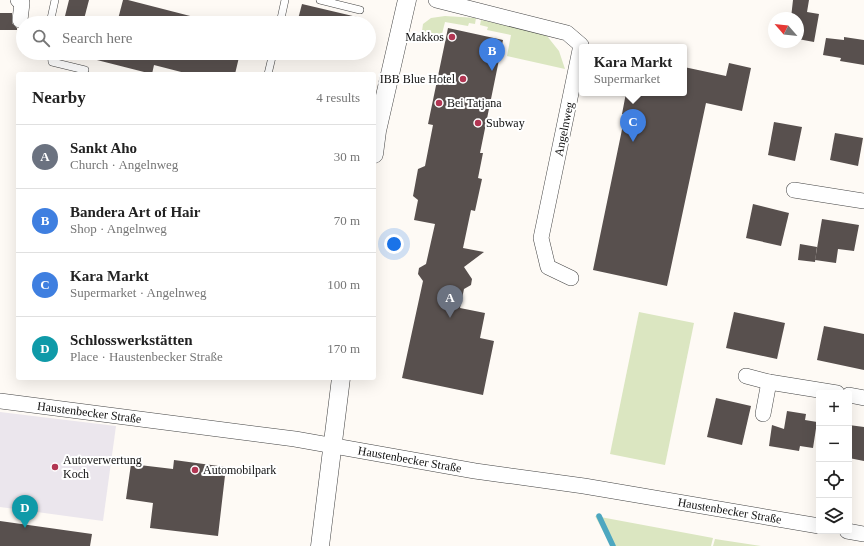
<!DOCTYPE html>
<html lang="en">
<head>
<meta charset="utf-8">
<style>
  :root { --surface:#fff; --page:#f6f6f6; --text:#222; --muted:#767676; --line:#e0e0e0; --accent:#b23653 }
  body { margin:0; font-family:"Times New Roman",serif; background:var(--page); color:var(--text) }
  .controls { position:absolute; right:12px; bottom:12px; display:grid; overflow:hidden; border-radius:4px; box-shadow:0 4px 16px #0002 }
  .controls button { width:36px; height:36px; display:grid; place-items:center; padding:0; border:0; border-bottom:1px solid var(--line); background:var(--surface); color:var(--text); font:20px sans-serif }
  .compass { position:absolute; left:768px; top:12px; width:36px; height:36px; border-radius:50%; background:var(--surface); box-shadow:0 4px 16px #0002; rotate:298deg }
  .you { position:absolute; left:394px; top:244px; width:14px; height:14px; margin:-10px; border:3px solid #fff; border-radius:50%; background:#1a73e8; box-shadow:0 0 0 6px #1a73e833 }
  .badge { display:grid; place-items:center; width:26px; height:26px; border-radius:50%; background:var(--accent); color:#fff; font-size:13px; font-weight:700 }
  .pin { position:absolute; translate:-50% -33px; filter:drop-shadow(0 1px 2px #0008) }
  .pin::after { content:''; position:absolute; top:21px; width:14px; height:12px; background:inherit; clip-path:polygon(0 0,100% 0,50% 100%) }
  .popup { position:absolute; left:579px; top:44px; width:108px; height:52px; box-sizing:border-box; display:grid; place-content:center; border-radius:4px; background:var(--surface); filter:drop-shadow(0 1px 3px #0005); font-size:13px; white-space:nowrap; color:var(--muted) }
  .popup b { font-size:15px; color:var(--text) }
  .popup::after { content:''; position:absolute; left:50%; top:100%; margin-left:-8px; border:8px solid transparent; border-top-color:var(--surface) }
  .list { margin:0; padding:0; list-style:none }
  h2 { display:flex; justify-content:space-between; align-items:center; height:52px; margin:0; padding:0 16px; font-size:17px }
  h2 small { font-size:13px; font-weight:400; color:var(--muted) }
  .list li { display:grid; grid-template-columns:26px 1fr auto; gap:12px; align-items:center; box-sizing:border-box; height:64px; padding:0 16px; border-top:1px solid var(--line) }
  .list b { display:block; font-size:15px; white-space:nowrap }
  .list p { margin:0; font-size:13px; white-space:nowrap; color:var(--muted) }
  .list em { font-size:13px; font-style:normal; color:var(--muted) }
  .icon { flex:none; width:22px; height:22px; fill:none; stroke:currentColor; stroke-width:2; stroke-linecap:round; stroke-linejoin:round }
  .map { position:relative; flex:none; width:864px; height:546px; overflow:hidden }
  .search { position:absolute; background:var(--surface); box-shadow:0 4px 16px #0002; left:16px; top:16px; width:360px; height:44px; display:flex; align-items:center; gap:10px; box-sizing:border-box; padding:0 14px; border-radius:22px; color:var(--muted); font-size:15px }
  .panel { position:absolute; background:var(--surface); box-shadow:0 4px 16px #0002; left:16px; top:72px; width:360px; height:308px; border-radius:4px }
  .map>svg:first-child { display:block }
</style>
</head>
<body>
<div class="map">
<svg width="864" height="546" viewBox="0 0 864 546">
  <rect width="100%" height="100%" fill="#fefaf5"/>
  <!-- industrial -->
  <polygon fill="#ebe6ed" points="0,412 116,426 103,521 0,507"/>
  <!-- green -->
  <g fill="#dbe6c1">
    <polygon points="445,16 476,18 475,24 469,23 468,26 445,22 440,42 421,38 423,24 431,18"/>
    <polygon points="481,20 525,29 547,36 559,51 565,69 507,56 511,35 487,30 488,27 480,25"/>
    <polygon points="639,312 694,323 665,465 610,454"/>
    <polygon points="595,516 713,538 711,546 611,546"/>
    <polygon points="715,539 761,546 713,546"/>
  </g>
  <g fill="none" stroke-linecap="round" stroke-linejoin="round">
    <!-- stream -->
    <polyline stroke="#4da7c0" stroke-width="5.5" points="599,516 613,546"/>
  </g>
  <!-- building -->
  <g fill="#58504e">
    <polygon points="69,0 89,0 83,23 64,20"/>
    <polygon points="123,0 128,0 198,18 198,23 117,23"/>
    <polygon points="793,0 809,0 807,12 819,14 814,42 798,39 798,18 791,18"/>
    <polygon points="302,4 357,17 356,23 297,23"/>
    <polygon points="0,13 12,13 12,23 17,28 17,30 0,30"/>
    <polygon points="448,28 503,40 480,153 483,153 478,178 482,179 475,211 471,210 463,248 484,252 464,267 472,279 471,285 464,289 460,308 485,313 480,338 494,341 483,395 402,378 423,281 418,274 419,268 426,264 435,224 414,220 418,200 413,196 418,169 425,166 433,125 428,124"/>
    <polygon points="844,37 864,40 864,65 840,61 841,58 823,55 826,38 844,40"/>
    <polygon points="90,53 240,53 235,74 189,74 154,65 152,74 89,58"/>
    <polygon points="729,63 751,68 742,111 706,103 667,286 593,270 625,115 622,114 626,93 684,93 684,67 726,76"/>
    <polygon points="774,122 802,127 795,161 768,155"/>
    <polygon points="835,133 863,138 858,166 830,160"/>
    <polygon points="753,204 789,213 781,246 746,238"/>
    <polygon points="822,219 859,225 854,251 838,249 836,263 815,260"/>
    <polygon points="800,244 817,247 815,262 798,260"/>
    <polygon points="734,312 785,323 777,359 726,348"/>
    <polygon points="824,326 864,334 864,370 817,360"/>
    <polygon points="716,398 751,406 742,445 707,437"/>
    <polygon points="787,411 806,414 805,420 817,422 813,448 800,446 799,451 769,446 772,425 784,429"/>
    <polygon points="849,425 864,427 864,461 849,458"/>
    <polygon points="174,460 226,467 218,536 150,528 153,503 126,499 131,464 173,469"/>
    <polygon points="0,521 92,534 90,546 0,546"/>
  </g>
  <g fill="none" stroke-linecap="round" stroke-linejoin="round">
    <!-- service casing -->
    <g stroke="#434343" stroke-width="8">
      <g id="service">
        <polyline points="320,0 360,10"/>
        <polyline points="50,23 55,0"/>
        <polyline points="280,23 285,0"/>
        <polyline points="51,53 52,62 85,70"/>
        <polyline points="268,74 273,53"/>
      </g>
    </g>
    <!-- minor casing -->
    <g stroke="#434343" stroke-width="16">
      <g id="minor">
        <polyline points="18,0 22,3 20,20"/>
        <polyline points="436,0 567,33 581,45 541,238 548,267 571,278"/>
        <polyline points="794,190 864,201"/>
        <polyline points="746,376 769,382 837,393"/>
        <polyline points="849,395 864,398"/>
        <path id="s1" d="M 0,401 L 295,439 L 475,471 L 584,486 L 819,526"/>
        <polyline points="763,414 769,382"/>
        <polyline points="847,531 864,534"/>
      </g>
    </g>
    <!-- tertiary casing -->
    <g stroke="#434343" stroke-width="19">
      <g id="tertiary">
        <polyline points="374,154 377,131 407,0"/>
        <polyline points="320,546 341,378"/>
      </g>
    </g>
    <!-- service -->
    <use href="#service" stroke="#fff" stroke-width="7"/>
    <!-- minor -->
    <use href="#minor" stroke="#fff" stroke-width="15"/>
    <!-- tertiary -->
    <use href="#tertiary" stroke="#fff" stroke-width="18"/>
  </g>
  <!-- markers -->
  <g fill="#b23653" stroke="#fff" stroke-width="1.5">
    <circle cx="452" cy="37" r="4"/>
    <circle cx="463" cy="79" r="4"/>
    <circle cx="439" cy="103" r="4"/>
    <circle cx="478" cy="123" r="4"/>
    <circle cx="55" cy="467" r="4"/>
    <circle cx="195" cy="470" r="4"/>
  </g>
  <g text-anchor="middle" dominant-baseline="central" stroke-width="4" stroke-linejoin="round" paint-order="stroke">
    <!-- poi labels -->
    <g font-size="12" fill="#101010" stroke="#fff" text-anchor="start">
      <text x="444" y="37" text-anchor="end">Makkos</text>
      <text x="455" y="79" text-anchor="end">IBB Blue Hotel</text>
      <text x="447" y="103">Bei Tatjana</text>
      <text x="486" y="123">Subway</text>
      <text x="63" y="460">Autoverwertung<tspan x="63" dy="14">Koch</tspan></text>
      <text x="203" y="470">Automobilpark</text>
    </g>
    <!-- street labels -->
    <g font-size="12" fill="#101010" stroke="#fff">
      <text transform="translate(564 129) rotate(-78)">Angelnweg</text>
      <text stroke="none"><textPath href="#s1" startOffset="90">Haustenbecker Straße</textPath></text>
      <text stroke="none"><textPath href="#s1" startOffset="414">Haustenbecker Straße</textPath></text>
      <text stroke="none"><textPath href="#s1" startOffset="738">Haustenbecker Straße</textPath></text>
    </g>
  </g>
</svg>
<div class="controls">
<button>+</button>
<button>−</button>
<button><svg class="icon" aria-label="locate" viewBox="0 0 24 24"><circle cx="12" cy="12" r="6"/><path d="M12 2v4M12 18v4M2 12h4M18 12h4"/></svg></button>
<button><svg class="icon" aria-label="layers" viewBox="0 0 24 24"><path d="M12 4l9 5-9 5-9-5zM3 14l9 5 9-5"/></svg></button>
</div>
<svg class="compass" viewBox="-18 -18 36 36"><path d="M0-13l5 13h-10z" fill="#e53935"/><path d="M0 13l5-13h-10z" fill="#767676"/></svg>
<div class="you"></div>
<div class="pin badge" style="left:450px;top:318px;background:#6b7280">A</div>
<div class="pin badge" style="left:492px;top:71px;background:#3f7fe0">B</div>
<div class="pin badge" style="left:633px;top:142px;background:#3f7fe0">C</div>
<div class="popup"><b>Kara Markt</b>Supermarket</div>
<div class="pin badge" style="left:25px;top:528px;background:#0f9aa8">D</div>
<div class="search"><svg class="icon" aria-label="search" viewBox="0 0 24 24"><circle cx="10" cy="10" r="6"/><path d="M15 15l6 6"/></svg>Search here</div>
<section class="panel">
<h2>Nearby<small>4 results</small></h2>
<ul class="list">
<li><span class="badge" style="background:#6b7280">A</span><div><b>Sankt Aho</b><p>Church · Angelnweg</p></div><em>30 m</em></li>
<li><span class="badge" style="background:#3f7fe0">B</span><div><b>Bandera Art of Hair</b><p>Shop · Angelnweg</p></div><em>70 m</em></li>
<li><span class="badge" style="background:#3f7fe0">C</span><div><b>Kara Markt</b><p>Supermarket · Angelnweg</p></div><em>100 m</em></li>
<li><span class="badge" style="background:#0f9aa8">D</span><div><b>Schlosswerkstätten</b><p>Place · Haustenbecker Straße</p></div><em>170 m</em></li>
</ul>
</section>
</div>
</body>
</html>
